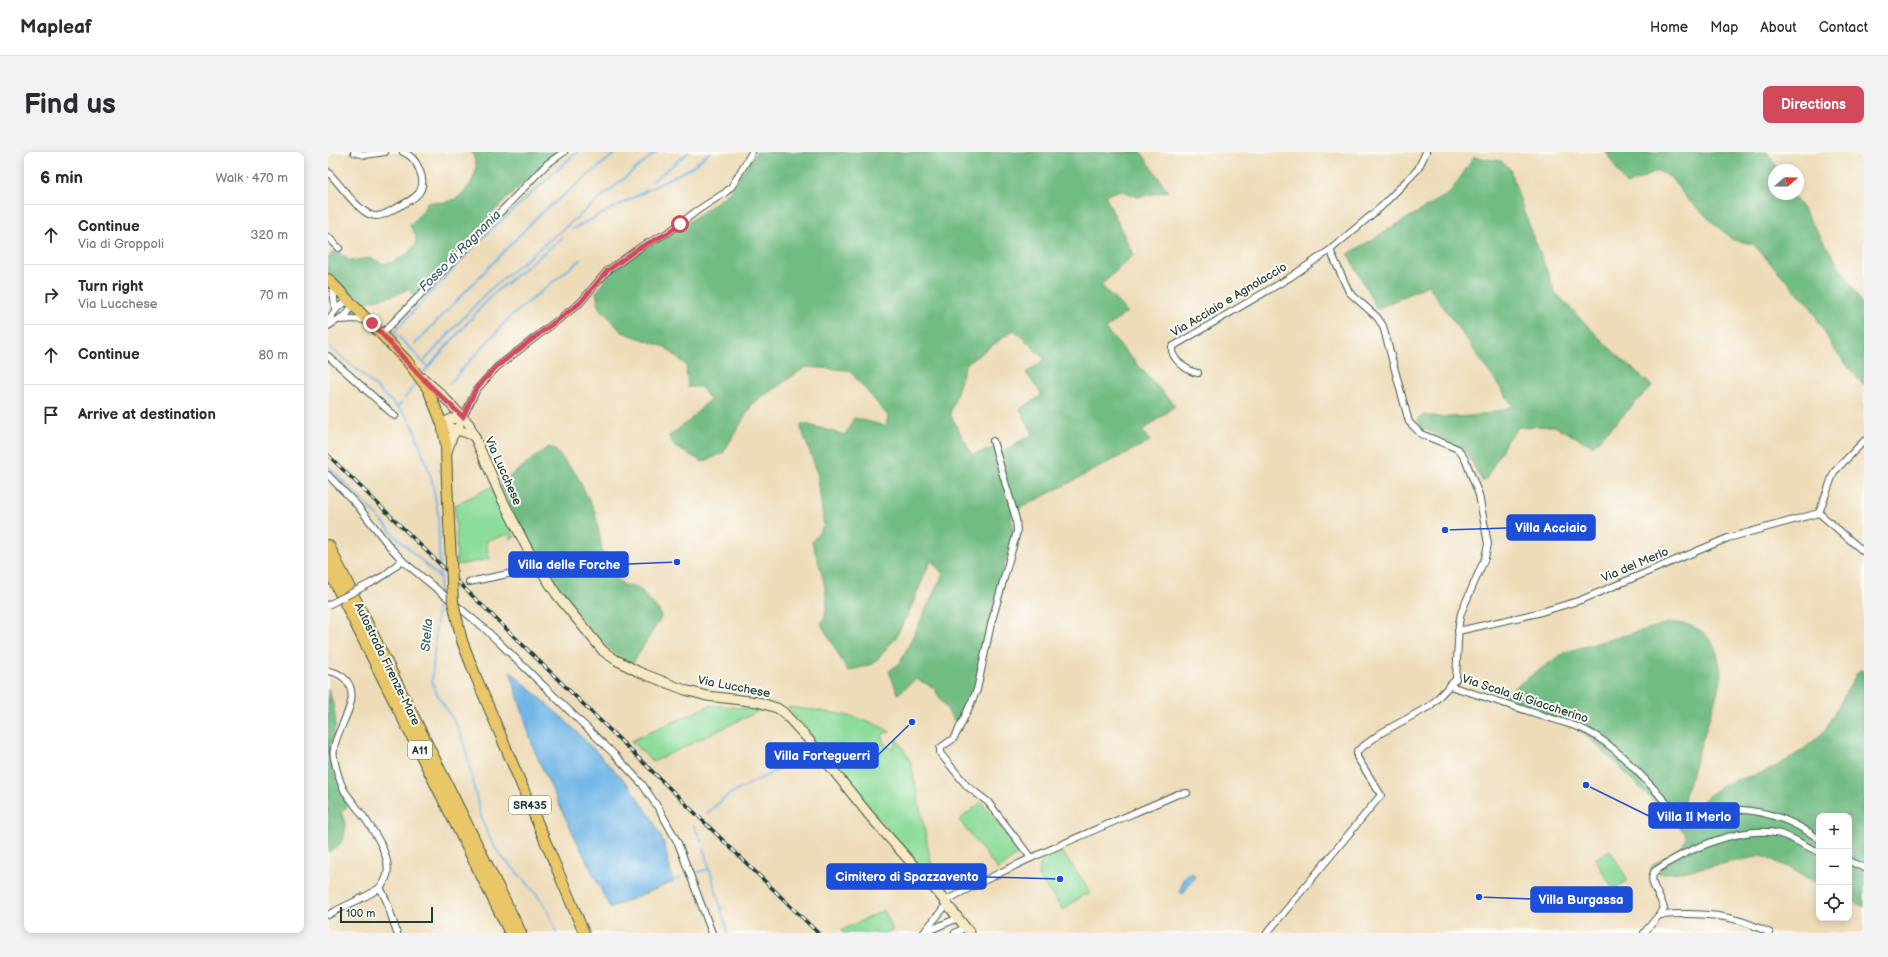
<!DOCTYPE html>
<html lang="en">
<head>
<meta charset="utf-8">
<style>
  :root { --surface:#fff; --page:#f2f2f3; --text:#2b2b33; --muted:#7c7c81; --line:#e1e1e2; --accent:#d1495b }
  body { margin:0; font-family:"Balsamiq Sans",sans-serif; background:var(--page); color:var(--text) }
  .controls { position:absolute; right:12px; bottom:12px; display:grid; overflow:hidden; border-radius:8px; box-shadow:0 2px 10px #0003 }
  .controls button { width:36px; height:36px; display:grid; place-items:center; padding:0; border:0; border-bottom:1px solid var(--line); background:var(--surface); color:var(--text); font:20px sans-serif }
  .compass { position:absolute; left:1440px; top:12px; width:36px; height:36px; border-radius:50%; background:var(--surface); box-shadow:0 2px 10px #0003; rotate:70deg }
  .scale { position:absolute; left:12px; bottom:10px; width:93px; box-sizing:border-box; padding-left:4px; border:2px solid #1f3d34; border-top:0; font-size:11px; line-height:14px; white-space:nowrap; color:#1f3d34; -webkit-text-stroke:3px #fdfcf7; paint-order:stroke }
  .stop { position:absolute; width:12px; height:12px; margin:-9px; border:3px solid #d1495b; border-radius:50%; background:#fff }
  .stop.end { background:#d1495b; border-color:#fff; box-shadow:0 1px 4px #0008 }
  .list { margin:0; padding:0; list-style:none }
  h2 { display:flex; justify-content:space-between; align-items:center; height:52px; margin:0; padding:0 16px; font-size:17px }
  h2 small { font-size:13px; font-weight:400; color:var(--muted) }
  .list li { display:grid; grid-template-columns:26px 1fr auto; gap:12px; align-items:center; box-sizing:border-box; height:60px; padding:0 16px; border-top:1px solid var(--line) }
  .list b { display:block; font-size:15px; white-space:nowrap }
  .list p { margin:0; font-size:13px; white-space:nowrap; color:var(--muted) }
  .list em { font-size:13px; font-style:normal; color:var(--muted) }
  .icon { flex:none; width:22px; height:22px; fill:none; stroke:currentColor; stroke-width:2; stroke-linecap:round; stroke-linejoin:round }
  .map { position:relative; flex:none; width:1536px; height:781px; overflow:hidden; border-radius:8px }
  header { display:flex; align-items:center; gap:24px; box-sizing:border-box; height:56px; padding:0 20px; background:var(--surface); border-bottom:1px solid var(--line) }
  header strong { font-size:19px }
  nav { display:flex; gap:22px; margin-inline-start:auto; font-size:14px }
  .intro { display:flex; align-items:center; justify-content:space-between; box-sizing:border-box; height:96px; padding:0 24px }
  h1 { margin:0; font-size:28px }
  .button { padding:10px 18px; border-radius:8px; background:var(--accent); color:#fff; font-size:14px; font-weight:700 }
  main { display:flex; gap:24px; padding:0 24px }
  aside { flex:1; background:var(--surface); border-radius:8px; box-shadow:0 2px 10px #0003 }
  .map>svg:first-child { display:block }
</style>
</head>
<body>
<header>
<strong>Mapleaf</strong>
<nav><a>Home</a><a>Map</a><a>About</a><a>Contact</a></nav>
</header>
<div class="intro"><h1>Find us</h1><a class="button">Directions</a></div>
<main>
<aside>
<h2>6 min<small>Walk · 470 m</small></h2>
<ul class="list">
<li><svg class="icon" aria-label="ahead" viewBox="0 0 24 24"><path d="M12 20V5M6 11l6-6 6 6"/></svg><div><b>Continue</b><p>Via di Groppoli</p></div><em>320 m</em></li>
<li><svg class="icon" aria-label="right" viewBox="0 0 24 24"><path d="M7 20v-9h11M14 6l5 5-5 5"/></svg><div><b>Turn right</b><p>Via Lucchese</p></div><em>70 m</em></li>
<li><svg class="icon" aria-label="ahead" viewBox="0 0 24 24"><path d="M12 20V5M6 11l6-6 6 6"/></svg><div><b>Continue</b></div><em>80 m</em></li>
<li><svg class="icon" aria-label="arrive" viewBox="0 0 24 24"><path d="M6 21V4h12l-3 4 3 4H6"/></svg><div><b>Arrive at destination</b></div></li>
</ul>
</aside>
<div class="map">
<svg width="1536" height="781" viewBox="0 0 1536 781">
  <rect width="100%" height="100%" fill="#fdfcf7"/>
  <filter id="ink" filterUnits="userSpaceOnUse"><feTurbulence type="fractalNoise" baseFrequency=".025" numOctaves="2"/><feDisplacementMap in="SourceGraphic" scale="8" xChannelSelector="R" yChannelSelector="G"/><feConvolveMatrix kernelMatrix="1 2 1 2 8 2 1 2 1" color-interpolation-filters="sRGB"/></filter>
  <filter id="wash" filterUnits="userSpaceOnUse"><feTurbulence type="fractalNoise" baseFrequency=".012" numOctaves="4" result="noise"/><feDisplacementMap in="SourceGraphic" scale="16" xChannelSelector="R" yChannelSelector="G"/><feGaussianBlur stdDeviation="0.9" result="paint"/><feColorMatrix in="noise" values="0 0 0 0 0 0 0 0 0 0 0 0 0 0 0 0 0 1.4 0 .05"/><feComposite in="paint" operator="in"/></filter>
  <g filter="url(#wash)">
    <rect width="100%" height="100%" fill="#eedcb9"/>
    <!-- green -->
    <g fill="#8cdc9b" stroke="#568c68">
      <polygon points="163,335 174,360 187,385 183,387 181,382 158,389 162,407 129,413 127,353"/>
      <polygon points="383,553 433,558 325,610 303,589"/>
      <path d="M 460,555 C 491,559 536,562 562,580 L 556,581 L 554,585 L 556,591 L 562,596 L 567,594 L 569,587 L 583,610 L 605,720 L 601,723 L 541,656 Z"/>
      <polygon points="653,650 692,700 670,718 631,668"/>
      <polygon points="732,697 763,740 758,744 756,742 735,758 710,724 714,705"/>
      <polygon points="1282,698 1300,728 1285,737 1267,707"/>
      <polygon points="556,758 565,778 558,781 515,781 514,778"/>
    </g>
    <!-- forest -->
    <g fill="#71bc83" stroke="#487c5c" fill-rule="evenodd">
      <path d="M 144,0 L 229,0 L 177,48 L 87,145 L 80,137 L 67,143 L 32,151 L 0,120 L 0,105 L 7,98 L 22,109 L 43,106 L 55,112 L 66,110 L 80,101 L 88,92 L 88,84 L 82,73 L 95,59 L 99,50 C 105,50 113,51 119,50 C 134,47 149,28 148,12 C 147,8 145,4 144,0 Z"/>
      <path d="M 428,0 L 813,0 L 840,39 L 809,45 L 793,38 L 777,43 L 805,103 L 773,133 L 799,160 L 777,177 L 847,254 L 814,279 L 822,289 L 683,361 L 685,379 L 663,463 L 648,529 L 629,573 L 605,535 L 588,527 L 570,542 L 561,519 L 572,511 L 615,422 L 603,408 L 581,460 L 567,487 L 545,512 L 520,519 L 493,472 C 507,451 491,413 484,390 L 496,374 L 489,319 L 473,276 L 474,271 L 517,283 L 526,266 L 558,274 L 560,264 L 521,218 L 478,215 L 425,251 L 395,301 L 375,310 L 347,295 L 341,284 L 361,269 L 382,247 L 373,235 L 360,235 L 358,213 L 337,195 L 294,180 L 271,155 L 268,141 L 281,121 L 316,97 L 339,85 L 400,42 ZM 686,178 L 717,207 L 698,221 L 714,243 L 692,257 L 705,282 L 674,299 L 671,294 L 644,303 L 622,262 L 638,212 Z"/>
      <polygon points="1278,0 1439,0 1450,18 1446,18 1446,42 1465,42 1519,126 1536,156 1536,234 1505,196 1483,155 1425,92 1405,88 1361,49 1342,25 1330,19 1298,33"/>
      <path d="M 1146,5 L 1173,9 L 1182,17 L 1196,60 L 1227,140 L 1277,192 L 1324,234 L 1265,294 L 1226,274 L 1191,275 L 1179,288 L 1158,327 L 1155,330 L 1137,298 L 1093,275 L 1090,268 L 1095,263 C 1124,267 1157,265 1185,254 L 1100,133 L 1049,157 L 1020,102 L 1122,41 Z"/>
      <path d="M 220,295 L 225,296 L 228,299 L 248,322 L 267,360 L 274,398 L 290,428 L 299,435 L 306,434 L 311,436 L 332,460 L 333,466 L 331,469 L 304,512 C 252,486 194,385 172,332 Z"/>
      <path d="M 1341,471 C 1378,469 1393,495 1393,529 L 1357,643 L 1356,652 L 1360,656 C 1372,655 1385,637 1398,632 C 1410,626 1424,625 1436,620 C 1458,611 1481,595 1497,578 L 1529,521 L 1532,518 L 1536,518 L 1536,755 L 1521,748 L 1521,664 L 1491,664 L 1491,732 L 1460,715 L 1434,704 L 1347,721 L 1327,721 L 1323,719 L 1322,717 L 1325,713 L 1355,693 L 1358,686 L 1356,680 L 1270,594 L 1242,571 L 1170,547 L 1237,500 Z"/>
      <path d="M 0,537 C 5,550 10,566 6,580 C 5,586 2,592 2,598 C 2,618 12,636 21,653 L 13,660 C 21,676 18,693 0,700 Z"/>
    </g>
    <!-- water -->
    <g fill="#71b6e7" stroke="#487a8e">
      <polygon points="182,519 238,569 300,632 323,665 336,691 345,730 282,756 232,655 206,598"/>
      <polygon points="861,721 865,722 867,725 855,742 852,740 855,727"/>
    </g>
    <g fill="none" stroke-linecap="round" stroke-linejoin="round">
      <!-- stream -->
      <g stroke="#71b6e7" stroke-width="2">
        <polyline points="325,29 361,0"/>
        <polyline points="245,77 364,15 382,0"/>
        <polyline points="87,192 210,64 289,0"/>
        <path d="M 0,194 L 24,213 L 78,263 L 85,274 L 103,325 L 110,361 L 112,427 L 104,528 C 108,547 122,559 130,576 C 148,616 144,664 170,700 C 174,706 180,711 185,716 C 202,734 223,755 228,781"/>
        <polyline points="97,208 159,140 328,0"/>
        <polyline points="100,215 66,180 152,88 249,0"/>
        <polyline points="96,220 164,143 235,85"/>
        <polyline points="121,232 182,165 252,108"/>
        <polyline points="77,246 88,231"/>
        <polyline points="70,255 73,251"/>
        <polyline points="0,314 47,361 67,384 112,426"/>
        <polyline points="379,661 400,643 481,602"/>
        <polyline points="366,674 374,690"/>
        <polyline points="376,698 400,781"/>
        <polyline points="370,720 381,717"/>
        <polyline points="345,728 352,726"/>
      </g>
    </g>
  </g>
  <g filter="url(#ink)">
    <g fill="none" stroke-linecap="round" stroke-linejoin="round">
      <!-- street casing -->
      <g stroke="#3e5548" stroke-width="8">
        <g id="street">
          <polyline points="26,0 37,3 57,0"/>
          <path d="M 0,20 C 11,31 29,58 43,63 C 51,66 59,61 66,57 C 84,48 102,41 91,17 C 88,9 83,3 75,0"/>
          <polyline points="0,85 11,96"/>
          <polyline points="5,134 7,157"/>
          <polyline points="12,168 25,167 39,168"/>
          <path d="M 0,169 C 7,159 9,153 22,149"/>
          <polyline points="0,174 19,162 25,152"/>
          <polyline points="54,182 219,12 236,0"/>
          <polyline points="0,204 67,264"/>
          <path d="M 870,221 C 860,220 842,206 844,195 L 961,126 L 1002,98 L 1053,55 L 1090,17 L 1098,0"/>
          <polyline points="135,265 149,237 169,215 252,151 279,119 314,94 341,80 370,58 398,40 404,34 424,0"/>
          <polyline points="665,289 688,367 689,380 663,472 649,538 630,579 625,587 612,596 612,601 639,634 660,650 703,706"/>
          <polyline points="0,323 29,353 62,395 76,410 156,476 288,604 314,632 331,657 350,691 384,781"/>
          <polyline points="1491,361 1506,320 1536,289"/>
          <polyline points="1491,361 1536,400"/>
          <polyline points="141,430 210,416"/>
          <polyline points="43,431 57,423 74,408"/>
          <polyline points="1130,479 1210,461 1253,448 1400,386 1491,361"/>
          <path d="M 0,519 C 8,520 13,522 18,528 C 37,550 1,582 6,606 C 8,616 11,628 16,638 C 29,658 80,712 51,736 C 38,746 15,754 0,763"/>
          <path d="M 1122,534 L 1250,575 C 1281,587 1305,615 1327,638 C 1334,646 1342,657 1352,661 C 1364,666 1379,658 1391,657 C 1430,656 1460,665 1491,687"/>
          <polyline points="1521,709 1536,716"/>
          <polyline points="52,735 59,750 69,781"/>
          <path d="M 617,749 C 692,708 772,676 850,642 L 859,641"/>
          <path d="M 1332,763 C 1358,761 1388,761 1413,769 C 1423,772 1433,777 1442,781"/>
          <polyline points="597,779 619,752"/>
          <polyline points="595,781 630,766"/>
          <polyline points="627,781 638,775"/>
          <polyline points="939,781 1053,643 1029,605 1029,599 1053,581 1102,554 1128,527 1131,471 1133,461 1157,406 1160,392 1151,343 1137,307 1130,297 1093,282 1081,270 1055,174 1049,165 1021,140 1002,98"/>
          <path d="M 1316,781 L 1336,757 C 1334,745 1318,730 1327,719 C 1357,698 1415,672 1452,682 C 1466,686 1478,695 1491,700"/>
        </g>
      </g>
      <!-- secondary casing -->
      <g stroke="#3e5548" stroke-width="11">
        <g id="secondary">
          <polyline points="95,226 112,241 141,272 174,347 200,398 229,443 275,499 288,508 311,520 357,538 379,544 430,550 449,556 455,560 480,587 541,663 611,742 642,781"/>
          <path d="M 135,265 L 123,267 L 114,272 C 125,279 137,278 147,285"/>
          <polyline points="119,300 124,285 131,274"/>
        </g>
      </g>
      <!-- primary casing -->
      <g stroke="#3e5548" stroke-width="12">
        <g id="primary">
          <polyline points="0,127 79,209 100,237 114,272 118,293 119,329"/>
          <polyline points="148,525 256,781"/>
        </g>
      </g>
      <!-- highway casing -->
      <g stroke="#3e5548" stroke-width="14">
        <g id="highway">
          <polyline points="0,394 192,781"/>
          <polyline points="0,415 183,781"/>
        </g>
      </g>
      <!-- street -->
      <use href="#street" stroke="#fff" stroke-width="6"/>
      <!-- secondary -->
      <use href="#secondary" stroke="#f6e9c3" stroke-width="9"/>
      <!-- primary -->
      <use href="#primary" stroke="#e9c769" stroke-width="10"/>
      <!-- highway -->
      <use href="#highway" stroke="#e9c769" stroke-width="12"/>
      <!-- rail casing -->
      <g stroke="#1f3d34" stroke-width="3.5">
        <polyline id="rail" points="0,303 490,781"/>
      </g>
      <!-- rail -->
      <use href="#rail" stroke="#fdfcf7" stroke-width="2" stroke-dasharray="6" stroke-linecap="butt"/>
      <!-- street-bridge casing -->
      <g stroke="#3e5548" stroke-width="8" stroke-linecap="butt">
        <polyline id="street-bridge" points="0,453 43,431"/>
      </g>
      <!-- primary-bridge casing -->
      <g stroke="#3e5548" stroke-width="12" stroke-linecap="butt">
        <polyline id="primary-bridge" points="119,329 125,450 134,489 148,525"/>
      </g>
      <!-- street-bridge -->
      <use href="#street-bridge" stroke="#fff" stroke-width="6"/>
      <!-- primary-bridge -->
      <use href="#primary-bridge" stroke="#e9c769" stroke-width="10"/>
    </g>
  </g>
  <g fill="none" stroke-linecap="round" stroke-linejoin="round" filter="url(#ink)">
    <!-- route -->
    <polyline stroke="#d1495b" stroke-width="5" points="44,171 91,223 135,265 148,237 168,215 252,151 279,119 311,96 340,81 352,72"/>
  </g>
  <g text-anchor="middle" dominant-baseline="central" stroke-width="4" stroke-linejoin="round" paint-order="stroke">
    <!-- shield labels -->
    <g fill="#fdfcf7" stroke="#62766e" stroke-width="1">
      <rect x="80" y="589" width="24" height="18" rx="3"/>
      <rect x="181" y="644" width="42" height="18" rx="3"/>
    </g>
    <g font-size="11" font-weight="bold" fill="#1f3d34">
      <text x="92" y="598">A11</text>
      <text x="202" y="653">SR435</text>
    </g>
    <!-- street labels -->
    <g font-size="12" fill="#1f3d34" stroke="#fdfcf7">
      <text transform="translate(901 148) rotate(-31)">Via Acciaio e Agnolaccio</text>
      <text transform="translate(175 319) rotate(66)">Via Lucchese</text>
      <text transform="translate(1307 413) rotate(-23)">Via del Merlo</text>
      <text transform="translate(59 512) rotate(64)">Autostrada Firenze-Mare</text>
      <text transform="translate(406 535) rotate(11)">Via Lucchese</text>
      <text transform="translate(1197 547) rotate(18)">Via Scala di Giaccherino</text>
    </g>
    <!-- water labels -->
    <g font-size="13" font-style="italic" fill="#38616a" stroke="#fdfcf7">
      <text transform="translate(132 99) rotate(-45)">Fosso di Ragnania</text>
      <text transform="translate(99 483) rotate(-85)">Stella</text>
    </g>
  </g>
  <!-- callouts -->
  <path fill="none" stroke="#1d4ed8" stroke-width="1.5" d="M1117 378L1179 376M349 410L300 412M584 570L550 603M1258 633L1321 664M732 727L658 725M1151 745L1203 747"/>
  <g fill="#1d4ed8" stroke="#fdfcf7" stroke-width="1.5">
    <circle cx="1117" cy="378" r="4"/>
    <circle cx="349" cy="410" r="4"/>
    <circle cx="584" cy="570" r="4"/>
    <circle cx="1258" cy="633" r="4"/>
    <circle cx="732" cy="727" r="4"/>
    <circle cx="1151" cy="745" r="4"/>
  </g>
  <g fill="#1d4ed8" stroke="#1d4ed8" stroke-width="1.5">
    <rect x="1179" y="363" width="88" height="25" rx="4"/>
    <rect x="181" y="400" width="119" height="25" rx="4"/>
    <rect x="438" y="591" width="112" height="25" rx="4"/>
    <rect x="1321" y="651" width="90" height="25" rx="4"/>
    <rect x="499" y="712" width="159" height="25" rx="4"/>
    <rect x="1203" y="735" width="101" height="25" rx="4"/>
  </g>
  <g font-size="13" text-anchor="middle" font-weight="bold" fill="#fff">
    <text x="1223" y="380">Villa Acciaio</text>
    <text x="241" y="417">Villa delle Forche</text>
    <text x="494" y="608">Villa Forteguerri</text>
    <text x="1366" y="669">Villa Il Merlo</text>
    <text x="579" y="729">Cimitero di Spazzavento</text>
    <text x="1253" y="752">Villa Burgassa</text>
  </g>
</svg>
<div class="controls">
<button>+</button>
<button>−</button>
<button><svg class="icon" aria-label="locate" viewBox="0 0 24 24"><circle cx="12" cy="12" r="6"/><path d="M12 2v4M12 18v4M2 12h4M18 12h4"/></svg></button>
</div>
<svg class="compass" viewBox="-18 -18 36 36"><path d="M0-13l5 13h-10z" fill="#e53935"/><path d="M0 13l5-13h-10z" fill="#7c7c81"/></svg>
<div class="scale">100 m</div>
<div class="stop" style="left:352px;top:72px"></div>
<div class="stop end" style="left:44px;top:171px"></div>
</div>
</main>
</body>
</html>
